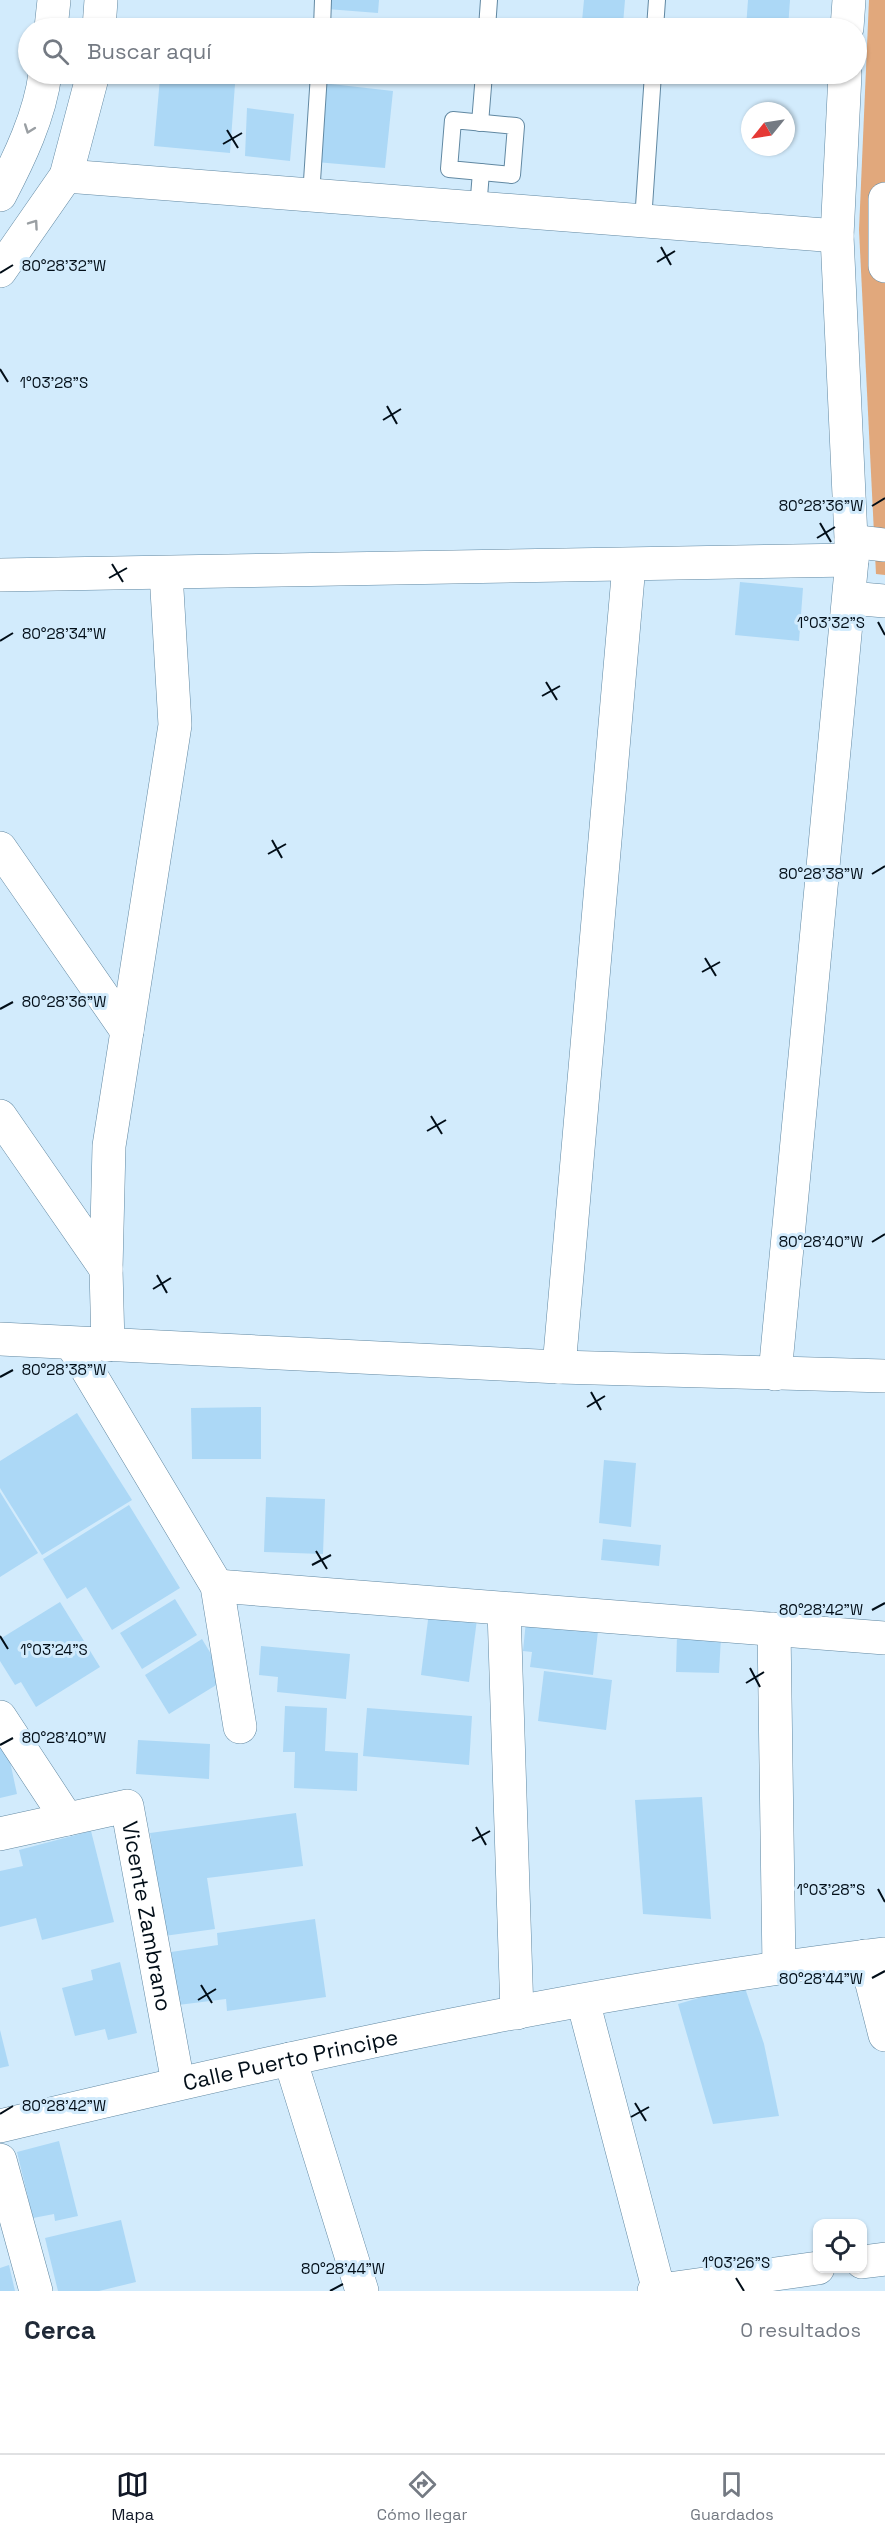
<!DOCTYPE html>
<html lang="es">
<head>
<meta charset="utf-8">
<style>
  :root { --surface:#fff; --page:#f6f6f7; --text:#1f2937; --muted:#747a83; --line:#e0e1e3; --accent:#111827 }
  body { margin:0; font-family:"Space Grotesk",sans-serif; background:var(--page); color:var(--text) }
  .controls { position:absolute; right:18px; bottom:18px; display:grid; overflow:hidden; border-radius:12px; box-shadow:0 2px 4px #0004 }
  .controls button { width:54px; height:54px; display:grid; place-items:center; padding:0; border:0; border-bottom:2px solid var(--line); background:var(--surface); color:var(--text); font:30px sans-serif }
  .compass { position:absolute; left:741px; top:102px; width:54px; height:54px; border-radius:50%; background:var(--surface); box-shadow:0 2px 4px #0004; rotate:240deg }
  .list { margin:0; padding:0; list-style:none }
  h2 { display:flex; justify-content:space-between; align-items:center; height:78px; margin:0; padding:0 24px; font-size:26px }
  h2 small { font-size:20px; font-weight:400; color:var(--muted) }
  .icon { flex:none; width:33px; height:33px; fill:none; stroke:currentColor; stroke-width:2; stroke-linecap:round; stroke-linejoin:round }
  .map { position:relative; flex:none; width:885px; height:2291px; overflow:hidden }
  .search { position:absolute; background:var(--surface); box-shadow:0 2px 4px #0004; left:18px; right:18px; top:18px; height:66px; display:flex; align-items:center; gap:15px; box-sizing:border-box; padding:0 21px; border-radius:33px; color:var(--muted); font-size:22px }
  .sheet { height:162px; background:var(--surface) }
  nav { display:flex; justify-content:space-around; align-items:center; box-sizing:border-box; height:84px; border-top:2px solid var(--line); background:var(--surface); font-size:16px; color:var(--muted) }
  nav a { display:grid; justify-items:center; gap:3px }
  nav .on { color:var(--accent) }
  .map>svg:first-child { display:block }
</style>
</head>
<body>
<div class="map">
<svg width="885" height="2291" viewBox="0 0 885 2291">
  <rect width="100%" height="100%" fill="#d2ebfc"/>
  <!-- green -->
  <polygon fill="#e1a87c" points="869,0 885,0 885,575 876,574 859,230"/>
  <!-- building -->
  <g fill="#acd8f6">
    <polygon points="328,0 379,0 378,13 327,9"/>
    <polygon points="584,0 625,0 623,24 582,21"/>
    <polygon points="748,0 790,0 788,28 746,28"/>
    <polygon points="160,78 235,84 230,153 154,146"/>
    <polygon points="322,83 393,91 385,168 316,162"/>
    <polygon points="247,108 294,114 290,161 245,156"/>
    <polygon points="740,582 803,588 799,641 735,635"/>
    <polygon points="261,1407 261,1459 192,1459 191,1408"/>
    <polygon points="77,1413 132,1500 42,1555 0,1488 0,1461"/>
    <polygon points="604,1460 636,1463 631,1527 599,1523"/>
    <polygon points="0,1492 38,1553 0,1577"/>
    <polygon points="266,1497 325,1499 323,1554 264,1552"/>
    <polygon points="129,1505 180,1588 112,1630 86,1587 67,1599 43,1559"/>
    <polygon points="603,1539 661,1545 659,1566 601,1560"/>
    <polygon points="175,1599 197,1635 142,1669 120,1633"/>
    <polygon points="60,1602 100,1667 36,1707 21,1682 15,1685 0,1661 0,1639"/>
    <polygon points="429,1612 477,1619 469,1682 421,1675"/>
    <polygon points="526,1621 598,1631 593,1675 530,1667 532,1652 523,1651"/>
    <polygon points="677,1635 721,1637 719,1673 676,1672"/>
    <polygon points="202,1639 226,1679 169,1714 145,1675"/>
    <polygon points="261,1646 350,1654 346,1699 277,1692 278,1677 259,1675"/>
    <polygon points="544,1671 612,1680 606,1730 538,1721"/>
    <polygon points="285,1706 327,1708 325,1751 358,1753 357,1791 294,1788 295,1752 283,1752"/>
    <polygon points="367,1708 472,1716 469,1765 363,1756"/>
    <polygon points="0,1729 3,1729 17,1794 0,1798"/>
    <polygon points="138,1740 210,1744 209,1779 136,1774"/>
    <polygon points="702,1797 711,1919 643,1914 635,1800"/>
    <polygon points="296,1813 303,1866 207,1878 215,1929 164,1936 150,1833"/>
    <polygon points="91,1831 114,1922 42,1940 36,1918 0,1927 0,1871 23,1866 19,1850"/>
    <polygon points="315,1919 326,1997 227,2011 226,1999 178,2005 171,1952 218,1945 217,1933"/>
    <polygon points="120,1962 137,2033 108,2040 105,2029 75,2036 62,1988 93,1980 91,1970"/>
    <polygon points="744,1985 764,2044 779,2116 713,2124 678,2004"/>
    <polygon points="0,2030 9,2066 0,2068"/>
    <polygon points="59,2141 78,2216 55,2221 54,2214 33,2218 17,2152"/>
    <polygon points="121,2220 136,2282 99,2291 58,2291 45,2238"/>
    <polygon points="9,2265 15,2291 0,2291 0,2268"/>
  </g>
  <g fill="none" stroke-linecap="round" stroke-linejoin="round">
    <!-- lane casing -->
    <g stroke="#6188a2" stroke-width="18">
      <g id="lane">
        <polyline points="322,28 323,0"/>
        <polyline points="487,28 489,0"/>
        <polyline points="655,28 657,0"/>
        <polygon points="453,120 516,126 512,175 449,169"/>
        <polyline points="480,123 484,74"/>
        <polyline points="311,196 319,74"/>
        <polyline points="478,209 481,172"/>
        <polyline points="643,221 653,74"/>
      </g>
    </g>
    <!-- street casing -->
    <g stroke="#6188a2" stroke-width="34">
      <g id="street">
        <polyline points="847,28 849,0"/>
        <polyline points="66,176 837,236"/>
        <polyline points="885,199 885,266"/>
        <polyline points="851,541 885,545"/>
        <polyline points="0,575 852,560"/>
        <polyline points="850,598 885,601"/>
        <polyline points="0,848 127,1031"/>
        <polyline points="0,1116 106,1269"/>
        <polyline points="0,1339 559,1367 885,1376"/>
        <polyline points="72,1344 217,1586 240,1727"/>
        <polyline points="108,1345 106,1269 109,1146 175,725 166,573"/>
        <polyline points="559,1367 629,565"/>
        <polyline points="775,1374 852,560 837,236 845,74"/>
        <polyline points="217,1586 885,1638"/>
        <polyline points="504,1610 517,2013"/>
        <polyline points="774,1629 779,1967"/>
        <polyline points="0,1717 67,1819"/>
        <path id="s1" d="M 0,1834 L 127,1806 L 178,2083"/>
        <polyline points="865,1956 885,2035"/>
        <polyline points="583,2001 659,2291"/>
        <polyline points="290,2059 362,2291"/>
        <path id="s2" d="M 0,2126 C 292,2056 587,1990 885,1954"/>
        <polyline points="0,2160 36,2291"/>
        <polyline points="862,2262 885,2259"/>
        <polyline points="654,2291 818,2268"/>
      </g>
    </g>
    <!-- secondary casing -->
    <g stroke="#6188a2" stroke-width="34">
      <g id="secondary">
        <polyline points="51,28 54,0"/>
        <polyline points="99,28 101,0"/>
        <path d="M 0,195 C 19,159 40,115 45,74"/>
        <polyline points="0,271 66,176 93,74"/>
      </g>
    </g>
    <!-- lane -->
    <use href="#lane" stroke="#fff" stroke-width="16"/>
    <!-- street -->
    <use href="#street" stroke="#fff" stroke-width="33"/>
    <!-- secondary -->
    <use href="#secondary" stroke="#fff" stroke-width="33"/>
  </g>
  <!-- one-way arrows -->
  <defs><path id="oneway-chevron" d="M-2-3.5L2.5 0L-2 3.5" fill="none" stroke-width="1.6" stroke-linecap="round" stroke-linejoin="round" transform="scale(1.5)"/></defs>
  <g stroke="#9a9fa3">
    <use href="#oneway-chevron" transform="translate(29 129) rotate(110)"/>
    <use href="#oneway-chevron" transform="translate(34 224) rotate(-55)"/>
  </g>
  <!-- ticks -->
  <path fill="none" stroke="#020e18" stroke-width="2" d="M 227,130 L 238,148M 223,144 L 242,133M 661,247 L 671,265M 657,262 L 675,251M 0,273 L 13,265M 0,369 L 8,382M 387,406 L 397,424M 383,420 L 401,409M 872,506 L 885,498M 820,523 L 831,542M 817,538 L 835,527M 112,564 L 123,582M 109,578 L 127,568M 878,622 L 885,635M 0,641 L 13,633M 546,682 L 557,700M 542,696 L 560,686M 272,840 L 282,858M 268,854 L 286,844M 872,874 L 885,866M 705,958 L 716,976M 702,972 L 720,962M 0,1009 L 13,1002M 431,1116 L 442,1134M 427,1131 L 446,1120M 872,1242 L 885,1234M 157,1275 L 167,1293M 153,1289 L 171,1278M 0,1377 L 13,1370M 591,1392 L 601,1410M 587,1407 L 605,1396M 316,1551 L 327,1569M 312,1565 L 331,1555M 872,1610 L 885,1603M 0,1636 L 8,1649M 750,1668 L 760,1687M 746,1683 L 764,1672M 0,1745 L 13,1738M 476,1827 L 486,1845M 472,1841 L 490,1831M 878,1889 L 885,1902M 872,1978 L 885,1971M 201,1985 L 212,2003M 198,2000 L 216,1989M 635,2103 L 646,2121M 0,2114 L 13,2106M 631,2117 L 649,2107M 736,2278 L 744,2291M 330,2291 L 343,2284"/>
  <g text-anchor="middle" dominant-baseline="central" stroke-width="6" stroke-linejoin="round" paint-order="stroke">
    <!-- street labels -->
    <g font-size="22" fill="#020e18" stroke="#d2ebfc">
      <text stroke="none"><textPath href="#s1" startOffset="242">Vicente Zambrano</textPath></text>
      <text stroke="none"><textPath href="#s2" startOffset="298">Calle Puerto Principe</textPath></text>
    </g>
  </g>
  <g font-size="15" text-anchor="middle" fill="#020e18" stroke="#d2ebfc" stroke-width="6" stroke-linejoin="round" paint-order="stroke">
    <text x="64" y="271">80°28'32"W</text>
    <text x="54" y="388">1°03'28"S</text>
    <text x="821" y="511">80°28'36"W</text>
    <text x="831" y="628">1°03'32"S</text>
    <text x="64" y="639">80°28'34"W</text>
    <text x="821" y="879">80°28'38"W</text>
    <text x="64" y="1007">80°28'36"W</text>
    <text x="821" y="1247">80°28'40"W</text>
    <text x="64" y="1375">80°28'38"W</text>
    <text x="821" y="1615">80°28'42"W</text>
    <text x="54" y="1655">1°03'24"S</text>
    <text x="64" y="1743">80°28'40"W</text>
    <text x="831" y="1895">1°03'28"S</text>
    <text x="821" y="1984">80°28'44"W</text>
    <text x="64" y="2111">80°28'42"W</text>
    <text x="736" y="2268">1°03'26"S</text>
    <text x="343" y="2274">80°28'44"W</text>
  </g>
</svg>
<div class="controls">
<button><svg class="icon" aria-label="locate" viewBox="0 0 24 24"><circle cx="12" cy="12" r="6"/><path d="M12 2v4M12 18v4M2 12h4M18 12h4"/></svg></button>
</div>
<svg class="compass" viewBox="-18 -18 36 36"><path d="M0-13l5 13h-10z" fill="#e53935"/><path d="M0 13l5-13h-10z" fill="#747a83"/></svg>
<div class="search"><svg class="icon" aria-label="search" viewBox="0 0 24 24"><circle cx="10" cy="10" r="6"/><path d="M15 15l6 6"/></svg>Buscar aquí</div>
</div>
<section class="sheet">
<h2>Cerca<small>0 resultados</small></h2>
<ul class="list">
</ul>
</section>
<nav>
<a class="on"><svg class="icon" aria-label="map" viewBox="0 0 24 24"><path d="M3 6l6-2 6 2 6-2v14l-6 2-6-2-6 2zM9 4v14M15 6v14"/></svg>Mapa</a>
<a><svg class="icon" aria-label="directions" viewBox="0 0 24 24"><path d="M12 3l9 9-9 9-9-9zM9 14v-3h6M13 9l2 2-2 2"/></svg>Cómo llegar</a>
<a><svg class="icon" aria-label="saved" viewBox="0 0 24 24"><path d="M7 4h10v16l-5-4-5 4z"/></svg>Guardados</a>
</nav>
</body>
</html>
